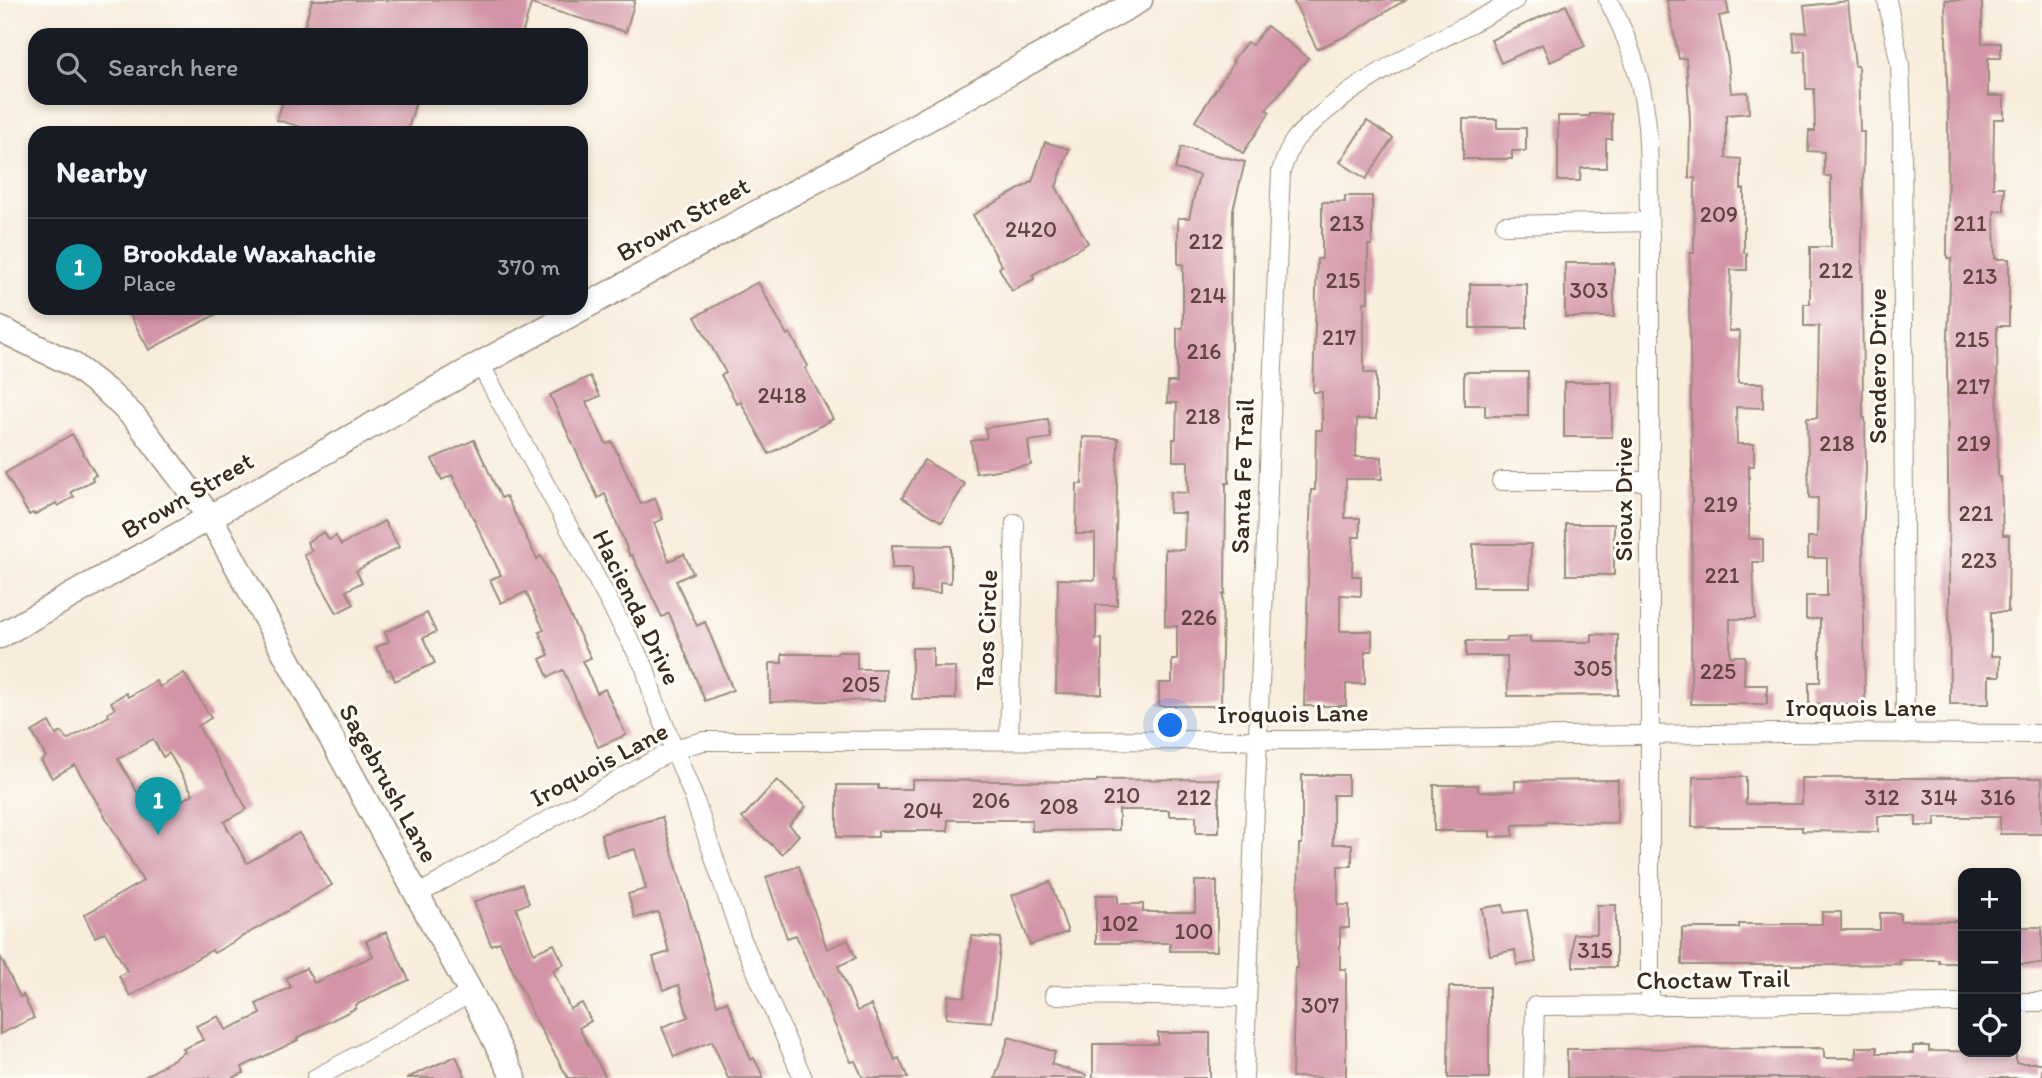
<!DOCTYPE html>
<html lang="en">
<head>
<meta charset="utf-8">
<style>
  :root { --surface:#171b24; --page:#20242c; --text:#f1f3f6; --muted:#9ea1a6; --line:#363941; --accent:#1a73e8 }
  body { margin:0; font-family:Itim,sans-serif; background:var(--page); color:var(--text) }
  .controls { position:absolute; right:21px; bottom:21px; display:grid; overflow:hidden; border-radius:14px; box-shadow:0 4px 10px #0003 }
  .controls button { width:63px; height:63px; display:grid; place-items:center; padding:0; border:0; border-bottom:2px solid var(--line); background:var(--surface); color:var(--text); font:35px sans-serif }
  .you { position:absolute; left:1171px; top:726px; width:24px; height:24px; margin:-18px; border:5px solid #fff; border-radius:50%; background:#1a73e8; box-shadow:0 0 0 10px #1a73e833 }
  .badge { display:grid; place-items:center; width:46px; height:46px; border-radius:50%; background:var(--accent); color:#fff; font-size:23px; font-weight:700 }
  .pin { position:absolute; translate:-50% -58px; filter:drop-shadow(0 2px 4px #0008) }
  .pin::after { content:''; position:absolute; top:37px; width:24px; height:21px; background:inherit; clip-path:polygon(0 0,100% 0,50% 100%) }
  .list { margin:0; padding:0; list-style:none }
  h2 { display:flex; justify-content:space-between; align-items:center; height:91px; margin:0; padding:0 28px; font-size:30px }
  h2 small { font-size:23px; font-weight:400; color:var(--muted) }
  .list li { display:grid; grid-template-columns:46px 1fr auto; gap:21px; align-items:center; box-sizing:border-box; height:98px; padding:0 28px; border-top:2px solid var(--line) }
  .list b { display:block; font-size:26px; white-space:nowrap }
  .list p { margin:0; font-size:23px; white-space:nowrap; color:var(--muted) }
  .list em { font-size:23px; font-style:normal; color:var(--muted) }
  .icon { flex:none; width:38px; height:38px; fill:none; stroke:currentColor; stroke-width:2; stroke-linecap:round; stroke-linejoin:round }
  .map { position:relative; flex:none; width:2042px; height:1078px; overflow:hidden }
  .search { position:absolute; background:var(--surface); box-shadow:0 4px 10px #0003; left:28px; top:28px; width:560px; height:77px; display:flex; align-items:center; gap:18px; box-sizing:border-box; padding:0 24px; border-radius:21px; color:var(--muted); font-size:26px }
  .panel { position:absolute; background:var(--surface); box-shadow:0 4px 10px #0003; left:28px; top:126px; width:560px; height:189px; border-radius:21px }
  .map>svg:first-child { display:block }
</style>
</head>
<body>
<div class="map">
<svg width="2042" height="1078" viewBox="0 0 2042 1078">
  <rect width="100%" height="100%" fill="#fdfcf7"/>
  <filter id="ink" filterUnits="userSpaceOnUse"><feTurbulence type="fractalNoise" baseFrequency=".0143" numOctaves="2"/><feDisplacementMap in="SourceGraphic" scale="14" xChannelSelector="R" yChannelSelector="G"/><feConvolveMatrix kernelMatrix="1 2 1 2 8 2 1 2 1" color-interpolation-filters="sRGB"/></filter>
  <filter id="wash" filterUnits="userSpaceOnUse"><feTurbulence type="fractalNoise" baseFrequency=".00686" numOctaves="4" result="noise"/><feDisplacementMap in="SourceGraphic" scale="28" xChannelSelector="R" yChannelSelector="G"/><feGaussianBlur stdDeviation="1.57" result="paint"/><feColorMatrix in="noise" values="0 0 0 0 0 0 0 0 0 0 0 0 0 0 0 0 0 1.4 0 .05"/><feComposite in="paint" operator="in"/></filter>
  <g filter="url(#wash)">
    <rect width="100%" height="100%" fill="#f8eddc"/>
    <g id="blocks">
      <!-- building -->
      <g fill="#d394a7" fill-rule="evenodd">
        <polygon points="312,0 635,0 626,32 531,4 522,35 302,35"/>
        <polygon points="1293,0 1405,0 1348,35 1317,49"/>
        <polygon points="1667,0 1726,0 1729,14 1719,16 1728,61 1731,93 1748,92 1749,113 1726,115 1726,158 1741,159 1741,189 1744,189 1744,253 1747,253 1747,270 1731,270 1729,331 1740,331 1738,383 1763,383 1763,408 1736,407 1737,444 1754,444 1754,466 1749,466 1749,539 1763,539 1763,562 1753,562 1755,619 1730,619 1730,656 1745,656 1744,685 1767,685 1767,704 1691,704 1692,467 1689,294 1690,253 1694,253 1695,178 1689,178 1690,120 1686,58 1679,59"/>
        <polygon points="1945,0 1982,0 1982,43 2001,43 2001,58 1988,58 1988,96 2004,96 2004,119 1994,119 1993,187 2004,187 2004,211 1994,211 1995,259 2009,259 2009,326 1997,326 1998,477 2001,477 2003,535 2009,535 2008,612 1991,612 1991,656 2000,656 2000,676 1989,676 1989,704 1950,704 1947,363 1951,258 1947,258 1948,119"/>
        <polygon points="1848,1 1855,66 1858,66 1860,132 1864,132 1862,247 1863,418 1865,418 1866,468 1863,537 1865,704 1809,704 1809,682 1820,682 1820,619 1806,619 1806,596 1827,596 1827,558 1808,558 1808,537 1817,537 1818,498 1809,498 1807,418 1817,418 1819,326 1804,326 1804,304 1810,304 1810,247 1831,247 1831,176 1824,176 1824,152 1808,151 1809,131 1815,131 1814,89 1806,89 1805,51 1795,52 1793,33 1807,32 1804,6"/>
        <polygon points="1566,5 1585,46 1550,62 1542,44 1501,63 1491,40"/>
        <polygon points="1267,26 1308,58 1266,110 1270,112 1243,153 1195,121 1234,62 1232,61 1247,42 1252,45"/>
        <polygon points="284,98 417,98 407,133 322,133 277,120"/>
        <polygon points="1590,114 1612,114 1612,139 1606,139 1606,168 1581,168 1580,181 1558,181 1558,116 1590,116"/>
        <polygon points="1463,119 1497,119 1497,128 1526,128 1526,151 1512,151 1512,159 1463,159"/>
        <polygon points="1367,121 1393,138 1366,179 1340,162"/>
        <polygon points="1045,142 1069,149 1056,187 1088,243 1032,275 1034,279 1012,291 999,268 1002,266 973,215 1032,182"/>
        <polygon points="1181,147 1245,162 1233,210 1229,483 1226,483 1225,594 1223,594 1221,706 1159,706 1159,683 1172,683 1172,660 1177,660 1177,626 1165,626 1165,549 1184,550 1185,513 1169,513 1170,492 1188,493 1188,461 1173,461 1173,439 1176,439 1177,403 1167,403 1168,382 1177,382 1177,328 1183,328 1183,264 1178,264 1178,218 1189,218 1199,175 1175,169"/>
        <polygon points="1345,196 1372,196 1372,245 1368,245 1368,302 1364,302 1364,373 1376,373 1376,419 1357,419 1356,457 1382,457 1382,479 1346,479 1345,518 1360,518 1360,537 1353,537 1352,576 1361,576 1361,596 1340,595 1340,631 1372,631 1372,651 1365,651 1365,684 1346,684 1346,706 1304,706 1311,490 1315,490 1316,430 1322,430 1322,392 1313,392 1317,259 1322,259 1322,202 1345,202"/>
        <rect x="1565" y="263" width="49" height="54"/>
        <polygon points="758,282 787,335 790,333 808,366 805,368 833,419 769,454 741,402 737,404 721,375 726,373 695,317"/>
        <rect x="1470" y="284" width="57" height="44"/>
        <polygon points="126,308 228,308 149,350"/>
        <polygon points="1464,372 1528,372 1528,416 1485,416 1485,405 1464,405"/>
        <polygon points="590,376 600,396 586,402 606,444 612,442 641,504 655,498 663,519 654,523 669,561 684,554 693,573 676,581 697,626 705,622 733,690 705,701 669,613 662,617 632,555 630,556 605,494 598,498 550,395"/>
        <rect x="1564" y="382" width="48" height="55"/>
        <polygon points="1048,419 1051,438 1028,441 1031,465 976,473 971,441 987,438 985,428"/>
        <polygon points="72,434 96,475 92,477 93,480 71,492 74,497 58,506 56,503 34,515 33,513 29,515 5,473"/>
        <polygon points="1083,437 1118,438 1115,580 1117,580 1117,605 1096,605 1096,639 1102,639 1102,694 1056,693 1058,579 1095,580 1095,534 1076,534 1077,484 1082,484"/>
        <polygon points="474,440 501,498 506,496 537,559 541,556 591,658 582,661 597,693 605,689 626,735 598,747 563,670 548,677 540,659 549,655 539,632 544,630 526,592 501,603 490,580 501,575 452,475 442,480 432,459"/>
        <polygon points="924,460 965,484 942,522 902,498"/>
        <polygon points="384,521 399,547 356,571 362,582 346,591 354,604 337,613 304,555 312,551 307,542 324,532 329,540 336,536 341,545"/>
        <rect x="1566" y="524" width="48" height="51"/>
        <polygon points="1473,544 1531,544 1530,587 1473,587"/>
        <polygon points="892,545 951,546 951,583 940,582 940,593 912,592 912,568 892,568"/>
        <polygon points="427,613 436,632 423,638 435,663 395,681 390,669 387,670 376,647 389,642 385,632"/>
        <polygon points="1592,634 1618,635 1618,695 1508,696 1507,656 1466,656 1466,641 1507,641 1507,638 1530,637 1530,642 1592,642"/>
        <polygon points="912,648 933,648 933,667 955,667 956,699 912,699"/>
        <polygon points="837,652 857,652 857,669 885,669 885,700 770,702 770,663 782,663 782,654 837,654"/>
        <path d="M 184,673 L 211,718 L 198,726 L 247,809 L 224,822 L 247,863 L 299,833 L 332,885 L 214,953 L 212,950 L 130,996 L 119,976 L 127,971 L 105,932 L 95,937 L 84,915 L 143,881 L 75,765 L 52,778 L 41,760 L 46,757 L 32,732 L 49,722 L 56,735 L 62,732 L 67,740 L 109,716 L 108,713 L 115,709 L 111,702 L 126,693 L 128,697 L 156,681 L 160,687 ZM 153,739 L 163,757 L 169,753 L 193,794 L 157,815 L 151,806 L 147,809 L 118,759 Z"/>
        <polygon points="1302,775 1348,775 1348,795 1333,795 1333,844 1352,844 1352,866 1338,866 1338,905 1349,905 1349,928 1340,928 1340,969 1346,969 1346,1078 1292,1077 1295,968 1297,968 1299,844 1302,844"/>
        <polygon points="1693,777 1746,777 1746,804 1802,804 1802,778 2042,778 2042,834 2000,834 2000,817 1935,817 1935,826 1916,826 1916,816 1878,816 1878,832 1802,831 1802,827 1692,827"/>
        <polygon points="1219,779 1219,833 1196,833 1196,816 1169,816 1169,810 1119,810 1119,830 1032,831 1032,820 948,820 948,831 878,831 878,837 837,837 837,785 878,785 878,789 912,789 912,780 1097,782 1097,780"/>
        <polygon points="777,780 806,807 789,825 799,835 782,854 742,818"/>
        <polygon points="1618,780 1617,823 1546,822 1546,824 1513,825 1513,836 1490,837 1490,831 1434,831 1434,785 1478,785 1478,792 1515,791 1515,781"/>
        <polygon points="662,817 717,1005 727,1001 751,1060 754,1058 764,1078 728,1078 712,1041 674,1057 662,1027 688,1017 679,985 663,990 653,957 669,952 658,912 635,918 628,894 646,889 635,849 607,857 601,834"/>
        <polygon points="799,866 827,949 848,940 856,958 838,966 857,1011 871,1005 895,1060 899,1058 908,1078 863,1078 855,1061 851,1062 796,935 787,938 766,877"/>
        <polygon points="1195,881 1217,881 1217,951 1170,951 1170,943 1096,943 1096,895 1118,895 1118,904 1143,904 1143,912 1195,912"/>
        <polygon points="1050,882 1068,932 1030,945 1012,895"/>
        <polygon points="522,884 529,903 516,908 534,953 554,944 564,964 553,970 570,1009 582,1003 591,1021 579,1028 606,1078 568,1078 534,1017 500,942 491,945 474,902"/>
        <polygon points="1503,905 1504,913 1527,910 1536,962 1517,965 1515,950 1490,955 1482,908"/>
        <polygon points="1597,905 1616,905 1616,967 1573,967 1573,934 1597,934"/>
        <polygon points="1822,912 1841,912 1841,930 1880,930 1880,913 1900,913 1900,921 1959,921 1959,963 1939,963 1939,960 1900,960 1900,964 1840,965 1682,965 1682,928 1739,928 1739,924 1822,924"/>
        <rect x="2016" y="927" width="26" height="37"/>
        <polygon points="386,932 409,980 355,1005 356,1008 297,1038 298,1040 242,1067 244,1073 232,1078 143,1078 185,1052 183,1049 203,1040 196,1026 219,1016 226,1030 261,1014 256,1004 291,987 286,978 306,968 314,983 373,956 366,941"/>
        <polygon points="971,936 1001,938 992,1022 946,1018 948,995 965,997"/>
        <polygon points="0,956 20,997 23,995 34,1018 0,1034"/>
        <polygon points="1449,987 1489,987 1489,1078 1448,1078"/>
        <polygon points="1158,1033 1210,1033 1210,1078 1093,1078 1093,1044 1158,1044"/>
        <polygon points="1009,1037 1055,1052 1051,1064 1086,1075 1086,1078 995,1078"/>
        <polygon points="1913,1046 1929,1046 1929,1051 2016,1052 2016,1063 2042,1063 2042,1078 1567,1078 1567,1049 1824,1048 1824,1058 1856,1058 1856,1047 1877,1047 1877,1053 1913,1053"/>
        <polygon points="456,1056 466,1078 407,1078"/>
      </g>
    </g>
  </g>
  <g filter="url(#ink)">
    <use href="#blocks" fill-opacity="0" stroke="#9a8c7d" stroke-width="2"/>
    <g fill="none" stroke-linecap="round" stroke-linejoin="round">
      <!-- street casing -->
      <g stroke="#9a8c7d" stroke-width="20">
        <g id="street">
          <path d="M 1608,0 C 1628,37 1641,75 1646,117 C 1651,156 1647,196 1650,236 L 1650,1006"/>
          <polyline points="1887,0 1900,65 1902,119 1905,734"/>
          <polyline points="1505,225 1649,222"/>
          <polyline points="480,364 645,668 654,699 694,798 741,937 803,1078"/>
          <polyline points="1501,481 1650,481"/>
          <polyline points="1009,739 1015,523"/>
          <polyline points="417,895 654,760 685,746 704,741 1299,740 1780,733 2042,734"/>
          <polyline points="1054,995 1247,997"/>
          <polyline points="2016,1002 2042,1002"/>
          <polyline points="316,1078 471,993"/>
          <path d="M 1244,1078 L 1281,171 C 1285,161 1288,150 1294,141 C 1301,131 1312,123 1321,115 C 1377,66 1450,36 1515,0"/>
          <polyline points="1533,1078 1535,1006 1963,1003"/>
        </g>
      </g>
      <!-- secondary casing -->
      <g stroke="#9a8c7d" stroke-width="27">
        <g id="secondary">
          <polyline points="0,329 72,364 108,392 135,418 210,517 471,993 514,1078"/>
          <polyline points="0,636 480,364 892,139 1140,0"/>
        </g>
      </g>
      <!-- street -->
      <use href="#street" stroke="#fff" stroke-width="18"/>
      <!-- secondary -->
      <use href="#secondary" stroke="#fff" stroke-width="24"/>
    </g>
  </g>
  <g text-anchor="middle" dominant-baseline="central" stroke-width="6" stroke-linejoin="round" paint-order="stroke">
    <!-- number labels -->
    <g font-size="23" fill="#614440">
      <text x="1719" y="214">209</text>
      <text x="1347" y="223">213</text>
      <text x="1970" y="223">211</text>
      <text x="1031" y="229">2420</text>
      <text x="1206" y="241">212</text>
      <text x="1836" y="270">212</text>
      <text x="1980" y="276">213</text>
      <text x="1343" y="280">215</text>
      <text x="1589" y="290">303</text>
      <text x="1208" y="295">214</text>
      <text x="1339" y="337">217</text>
      <text x="1972" y="339">215</text>
      <text x="1204" y="351">216</text>
      <text x="1973" y="386">217</text>
      <text x="782" y="395">2418</text>
      <text x="1203" y="416">218</text>
      <text x="1837" y="443">218</text>
      <text x="1974" y="443">219</text>
      <text x="1721" y="504">219</text>
      <text x="1976" y="513">221</text>
      <text x="1979" y="560">223</text>
      <text x="1722" y="575">221</text>
      <text x="1199" y="617">226</text>
      <text x="1593" y="668">305</text>
      <text x="1718" y="671">225</text>
      <text x="861" y="684">205</text>
      <text x="1122" y="795">210</text>
      <text x="1194" y="797">212</text>
      <text x="1882" y="797">312</text>
      <text x="1939" y="797">314</text>
      <text x="1998" y="797">316</text>
      <text x="991" y="800">206</text>
      <text x="1059" y="806">208</text>
      <text x="923" y="810">204</text>
      <text x="1120" y="923">102</text>
      <text x="1194" y="931">100</text>
      <text x="1595" y="950">315</text>
      <text x="1320" y="1005">307</text>
    </g>
    <!-- street labels -->
    <g font-size="26" fill="#3b2a1e" stroke="#fdfcf7">
      <text transform="translate(683 219) rotate(-29)">Brown Street</text>
      <text transform="translate(1877 366) rotate(-90)">Sendero Drive</text>
      <text transform="translate(1242 476) rotate(-88)">Santa Fe Trail</text>
      <text transform="translate(187 495) rotate(-30)">Brown Street</text>
      <text transform="translate(1623 499) rotate(-90)">Sioux Drive</text>
      <text transform="translate(637 607) rotate(64)">Hacienda Drive</text>
      <text transform="translate(986 630) rotate(-88)">Taos Circle</text>
      <text x="1861" y="707">Iroquois Lane</text>
      <text transform="translate(1293 713) rotate(-1)">Iroquois Lane</text>
      <text transform="translate(599 764) rotate(-28)">Iroquois Lane</text>
      <text transform="translate(389 783) rotate(61)">Sagebrush Lane</text>
      <text transform="translate(1713 979) rotate(-1)">Choctaw Trail</text>
    </g>
  </g>
</svg>
<div class="controls">
<button>+</button>
<button>−</button>
<button><svg class="icon" aria-label="locate" viewBox="0 0 24 24"><circle cx="12" cy="12" r="6"/><path d="M12 2v4M12 18v4M2 12h4M18 12h4"/></svg></button>
</div>
<div class="you"></div>
<div class="pin badge" style="left:158px;top:835px;background:#0f9aa8">1</div>
<div class="search"><svg class="icon" aria-label="search" viewBox="0 0 24 24"><circle cx="10" cy="10" r="6"/><path d="M15 15l6 6"/></svg>Search here</div>
<section class="panel">
<h2>Nearby<small></small></h2>
<ul class="list">
<li><span class="badge" style="background:#0f9aa8">1</span><div><b>Brookdale Waxahachie</b><p>Place</p></div><em>370 m</em></li>
</ul>
</section>
</div>
</body>
</html>
